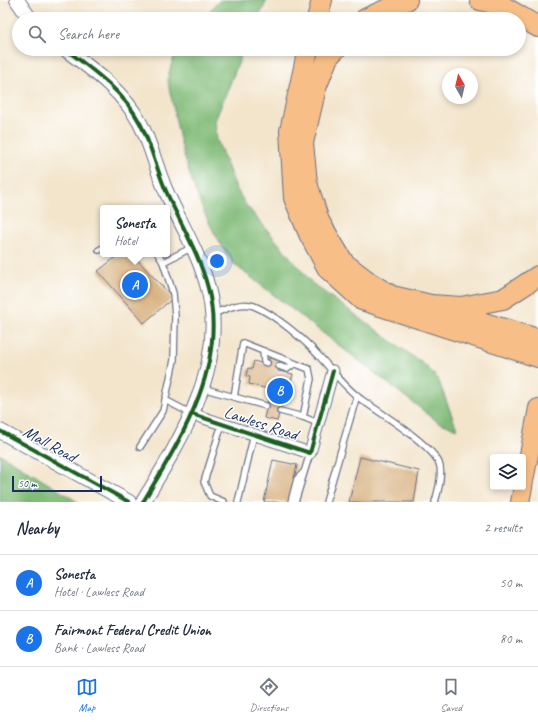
<!DOCTYPE html>
<html lang="en">
<head>
<meta charset="utf-8">
<style>
  :root { --surface:#fff; --page:#f2f2f3; --text:#1f2937; --muted:#747a83; --line:#e0e1e3; --accent:#1a73e8 }
  body { margin:0; font-family:Caveat,sans-serif; background:var(--page); color:var(--text) }
  .controls { position:absolute; right:12px; bottom:12px; display:grid; overflow:hidden; border-radius:4px; box-shadow:0 2px 6px #0003 }
  .controls button { width:36px; height:36px; display:grid; place-items:center; padding:0; border:0; border-bottom:1px solid var(--line); background:var(--surface); color:var(--text); font:20px sans-serif }
  .compass { position:absolute; left:442px; top:68px; width:36px; height:36px; border-radius:50%; background:var(--surface); box-shadow:0 2px 6px #0003; rotate:352deg }
  .scale { position:absolute; left:12px; bottom:10px; width:90px; box-sizing:border-box; padding-left:4px; border:2px solid #1b2f5e; border-top:0; font-size:11px; line-height:14px; white-space:nowrap; color:#1b2f5e; -webkit-text-stroke:3px #fff; paint-order:stroke }
  .you { position:absolute; left:217px; top:261px; width:14px; height:14px; margin:-10px; border:3px solid #fff; border-radius:50%; background:#1a73e8; box-shadow:0 0 0 6px #1a73e833 }
  .badge { display:grid; place-items:center; width:26px; height:26px; border-radius:50%; background:var(--accent); color:#fff; font-size:13px; font-weight:700 }
  .pin { position:absolute; translate:-50% -50%; border:2px solid #fff; box-shadow:0 1px 4px #0006 }
  .popup { position:absolute; left:100px; top:205px; width:70px; height:52px; box-sizing:border-box; display:grid; place-content:center; border-radius:4px; background:var(--surface); filter:drop-shadow(0 1px 3px #0005); font-size:13px; white-space:nowrap; color:var(--muted) }
  .popup b { font-size:15px; color:var(--text) }
  .popup::after { content:''; position:absolute; left:50%; top:100%; margin-left:-8px; border:8px solid transparent; border-top-color:var(--surface) }
  .list { margin:0; padding:0; list-style:none }
  h2 { display:flex; justify-content:space-between; align-items:center; height:52px; margin:0; padding:0 16px; font-size:17px }
  h2 small { font-size:13px; font-weight:400; color:var(--muted) }
  .list li { display:grid; grid-template-columns:26px 1fr auto; gap:12px; align-items:center; box-sizing:border-box; height:56px; padding:0 16px; border-top:1px solid var(--line) }
  .list b { display:block; font-size:15px; white-space:nowrap }
  .list p { margin:0; font-size:13px; white-space:nowrap; color:var(--muted) }
  .list em { font-size:13px; font-style:normal; color:var(--muted) }
  .icon { flex:none; width:22px; height:22px; fill:none; stroke:currentColor; stroke-width:2; stroke-linecap:round; stroke-linejoin:round }
  .map { position:relative; flex:none; width:538px; height:502px; overflow:hidden }
  .search { position:absolute; background:var(--surface); box-shadow:0 2px 6px #0003; left:12px; right:12px; top:12px; height:44px; display:flex; align-items:center; gap:10px; box-sizing:border-box; padding:0 14px; border-radius:22px; color:var(--muted); font-size:15px }
  .sheet { height:164px; background:var(--surface) }
  nav { display:flex; justify-content:space-around; align-items:center; box-sizing:border-box; height:56px; border-top:1px solid var(--line); background:var(--surface); font-size:11px; color:var(--muted) }
  nav a { display:grid; justify-items:center; gap:2px }
  nav .on { color:var(--accent) }
  .map>svg:first-child { display:block }
</style>
</head>
<body>
<div class="map">
<svg width="538" height="502" viewBox="0 0 538 502">
  <rect width="100%" height="100%" fill="#fff"/>
  <filter id="ink" filterUnits="userSpaceOnUse"><feTurbulence type="fractalNoise" baseFrequency=".025" numOctaves="2"/><feDisplacementMap in="SourceGraphic" scale="8" xChannelSelector="R" yChannelSelector="G"/><feConvolveMatrix kernelMatrix="1 2 1 2 8 2 1 2 1" color-interpolation-filters="sRGB"/></filter>
  <filter id="wash" filterUnits="userSpaceOnUse"><feTurbulence type="fractalNoise" baseFrequency=".012" numOctaves="4" result="noise"/><feDisplacementMap in="SourceGraphic" scale="16" xChannelSelector="R" yChannelSelector="G"/><feGaussianBlur stdDeviation="0.9" result="paint"/><feColorMatrix in="noise" values="0 0 0 0 0 0 0 0 0 0 0 0 0 0 0 0 0 1.4 0 .05"/><feComposite in="paint" operator="in"/></filter>
  <g filter="url(#wash)">
    <rect width="100%" height="100%" fill="#f3e5cc"/>
    <!-- forest -->
    <g fill="#81bb78" stroke="#4e756b">
      <polygon points="220,0 267,0 258,19 202,19"/>
      <path d="M 178,49 L 244,49 L 215,121 L 217,140 L 237,190 L 246,205 L 313,284 L 426,366 L 438,379 L 457,429 L 438,422 L 235,265 C 201,221 182,159 173,105 C 171,96 168,86 168,78 C 170,67 173,58 178,49 Z"/>
      <polygon points="0,454 78,502 0,502"/>
    </g>
    <g id="blocks">
      <!-- building -->
      <g fill="#d7af7d">
        <polygon points="120,254 132,254 173,298 144,323 98,271"/>
        <polygon points="269,358 280,361 278,371 293,374 288,394 285,393 277,421 264,418 271,390 249,384 250,377 246,376 248,368 252,369 254,361 267,365"/>
        <polygon points="360,457 419,471 414,502 349,502"/>
        <polygon points="273,460 297,465 289,502 264,502"/>
      </g>
    </g>
  </g>
  <g filter="url(#ink)">
    <use href="#blocks" fill-opacity="0" stroke="#676f84" stroke-width="1"/>
    <g fill="none" stroke-linecap="round" stroke-linejoin="round">
      <!-- service casing -->
      <g stroke="#676f84" stroke-width="8">
        <g id="service">
          <polyline points="99,250 103,248"/>
          <polyline points="158,254 163,262 193,247"/>
          <path d="M 213,314 C 225,309 242,301 254,306 C 274,314 305,340 319,356 C 333,371 345,388 362,400 C 379,412 431,444 439,463 C 443,473 438,492 435,502"/>
          <polyline points="263,351 264,362 267,363"/>
          <polyline points="279,366 287,369 294,364"/>
          <polyline points="202,388 234,397 243,343 309,369 311,379 303,417 318,423"/>
          <polyline points="234,397 266,406"/>
          <polyline points="165,400 192,414"/>
          <polyline points="280,411 303,417"/>
          <polyline points="222,424 204,482 210,496 224,502"/>
          <polyline points="140,447 163,411 174,360 175,316 173,293 163,262"/>
          <polyline points="238,502 254,434"/>
          <polyline points="291,502 297,479 303,473"/>
          <polyline points="295,502 310,453"/>
          <polyline points="326,502 357,395"/>
        </g>
      </g>
      <!-- minor casing -->
      <g stroke="#676f84" stroke-width="13">
        <polyline id="minor" points="192,414 310,453 333,371"/>
      </g>
      <!-- tertiary casing -->
      <g stroke="#676f84" stroke-width="16">
        <g id="tertiary">
          <polyline points="17,0 30,19"/>
          <path d="M 65,49 C 93,70 123,91 140,123 C 151,144 156,168 166,191 C 180,223 199,253 208,288 C 228,365 181,439 143,502"/>
          <polyline points="0,431 129,502"/>
        </g>
      </g>
      <!-- primary casing -->
      <g stroke="#676f84" stroke-width="20">
        <g id="primary">
          <polyline points="523,486 538,408"/>
          <polyline points="520,502 523,487"/>
        </g>
      </g>
      <!-- motorway casing -->
      <g stroke="#676f84" stroke-width="22">
        <g id="motorway">
          <polyline points="480,0 501,5 538,27"/>
          <polyline points="317,19 322,0"/>
          <polyline points="365,19 407,0"/>
          <polyline points="308,49 290,131 294,198 309,234 328,269 362,300 538,357"/>
          <polyline points="336,49 328,57 316,88 303,143 307,183 319,221 344,263 370,283 392,296 431,305 461,307 503,299 538,276"/>
          <polyline points="444,311 538,339"/>
        </g>
      </g>
      <!-- service -->
      <use href="#service" stroke="#fff" stroke-width="5.5"/>
      <!-- minor -->
      <use href="#minor" stroke="#fff" stroke-width="11"/>
      <!-- tertiary -->
      <use href="#tertiary" stroke="#fff" stroke-width="14"/>
      <!-- primary -->
      <use href="#primary" stroke="#f7be87" stroke-width="18"/>
      <!-- motorway -->
      <use href="#motorway" stroke="#f7be87" stroke-width="20"/>
      <!-- cycleway casing -->
      <g stroke="#fff" stroke-width="6">
        <g id="cycleway">
          <path d="M 65,49 C 93,70 123,91 140,123 C 151,144 156,168 166,191 C 180,223 199,253 208,288 C 228,365 181,439 143,502"/>
          <polyline points="192,414 310,453 333,371"/>
          <polyline points="0,431 129,502"/>
        </g>
      </g>
      <!-- cycleway -->
      <use href="#cycleway" stroke="#1b5e20" stroke-width="4"/>
    </g>
  </g>
  <g text-anchor="middle" dominant-baseline="central" stroke-width="3" stroke-linejoin="round" paint-order="stroke">
    <!-- street labels -->
    <g font-size="17" fill="#1b2f5e" stroke="#fff">
      <text transform="translate(261 423) rotate(18)">Lawless Road</text>
      <text transform="translate(50 444) rotate(29)">Mall Road</text>
    </g>
  </g>
</svg>
<div class="controls">
<button><svg class="icon" aria-label="layers" viewBox="0 0 24 24"><path d="M12 4l9 5-9 5-9-5zM3 14l9 5 9-5"/></svg></button>
</div>
<svg class="compass" viewBox="-18 -18 36 36"><path d="M0-13l5 13h-10z" fill="#e53935"/><path d="M0 13l5-13h-10z" fill="#747a83"/></svg>
<div class="scale">50 m</div>
<div class="you"></div>
<div class="pin badge" style="left:135px;top:285px">A</div>
<div class="popup"><b>Sonesta</b>Hotel</div>
<div class="pin badge" style="left:280px;top:391px">B</div>
<div class="search"><svg class="icon" aria-label="search" viewBox="0 0 24 24"><circle cx="10" cy="10" r="6"/><path d="M15 15l6 6"/></svg>Search here</div>
</div>
<section class="sheet">
<h2>Nearby<small>2 results</small></h2>
<ul class="list">
<li><span class="badge">A</span><div><b>Sonesta</b><p>Hotel · Lawless Road</p></div><em>50 m</em></li>
<li><span class="badge">B</span><div><b>Fairmont Federal Credit Union</b><p>Bank · Lawless Road</p></div><em>80 m</em></li>
</ul>
</section>
<nav>
<a class="on"><svg class="icon" aria-label="map" viewBox="0 0 24 24"><path d="M3 6l6-2 6 2 6-2v14l-6 2-6-2-6 2zM9 4v14M15 6v14"/></svg>Map</a>
<a><svg class="icon" aria-label="directions" viewBox="0 0 24 24"><path d="M12 3l9 9-9 9-9-9zM9 14v-3h6M13 9l2 2-2 2"/></svg>Directions</a>
<a><svg class="icon" aria-label="saved" viewBox="0 0 24 24"><path d="M7 4h10v16l-5-4-5 4z"/></svg>Saved</a>
</nav>
</body>
</html>
